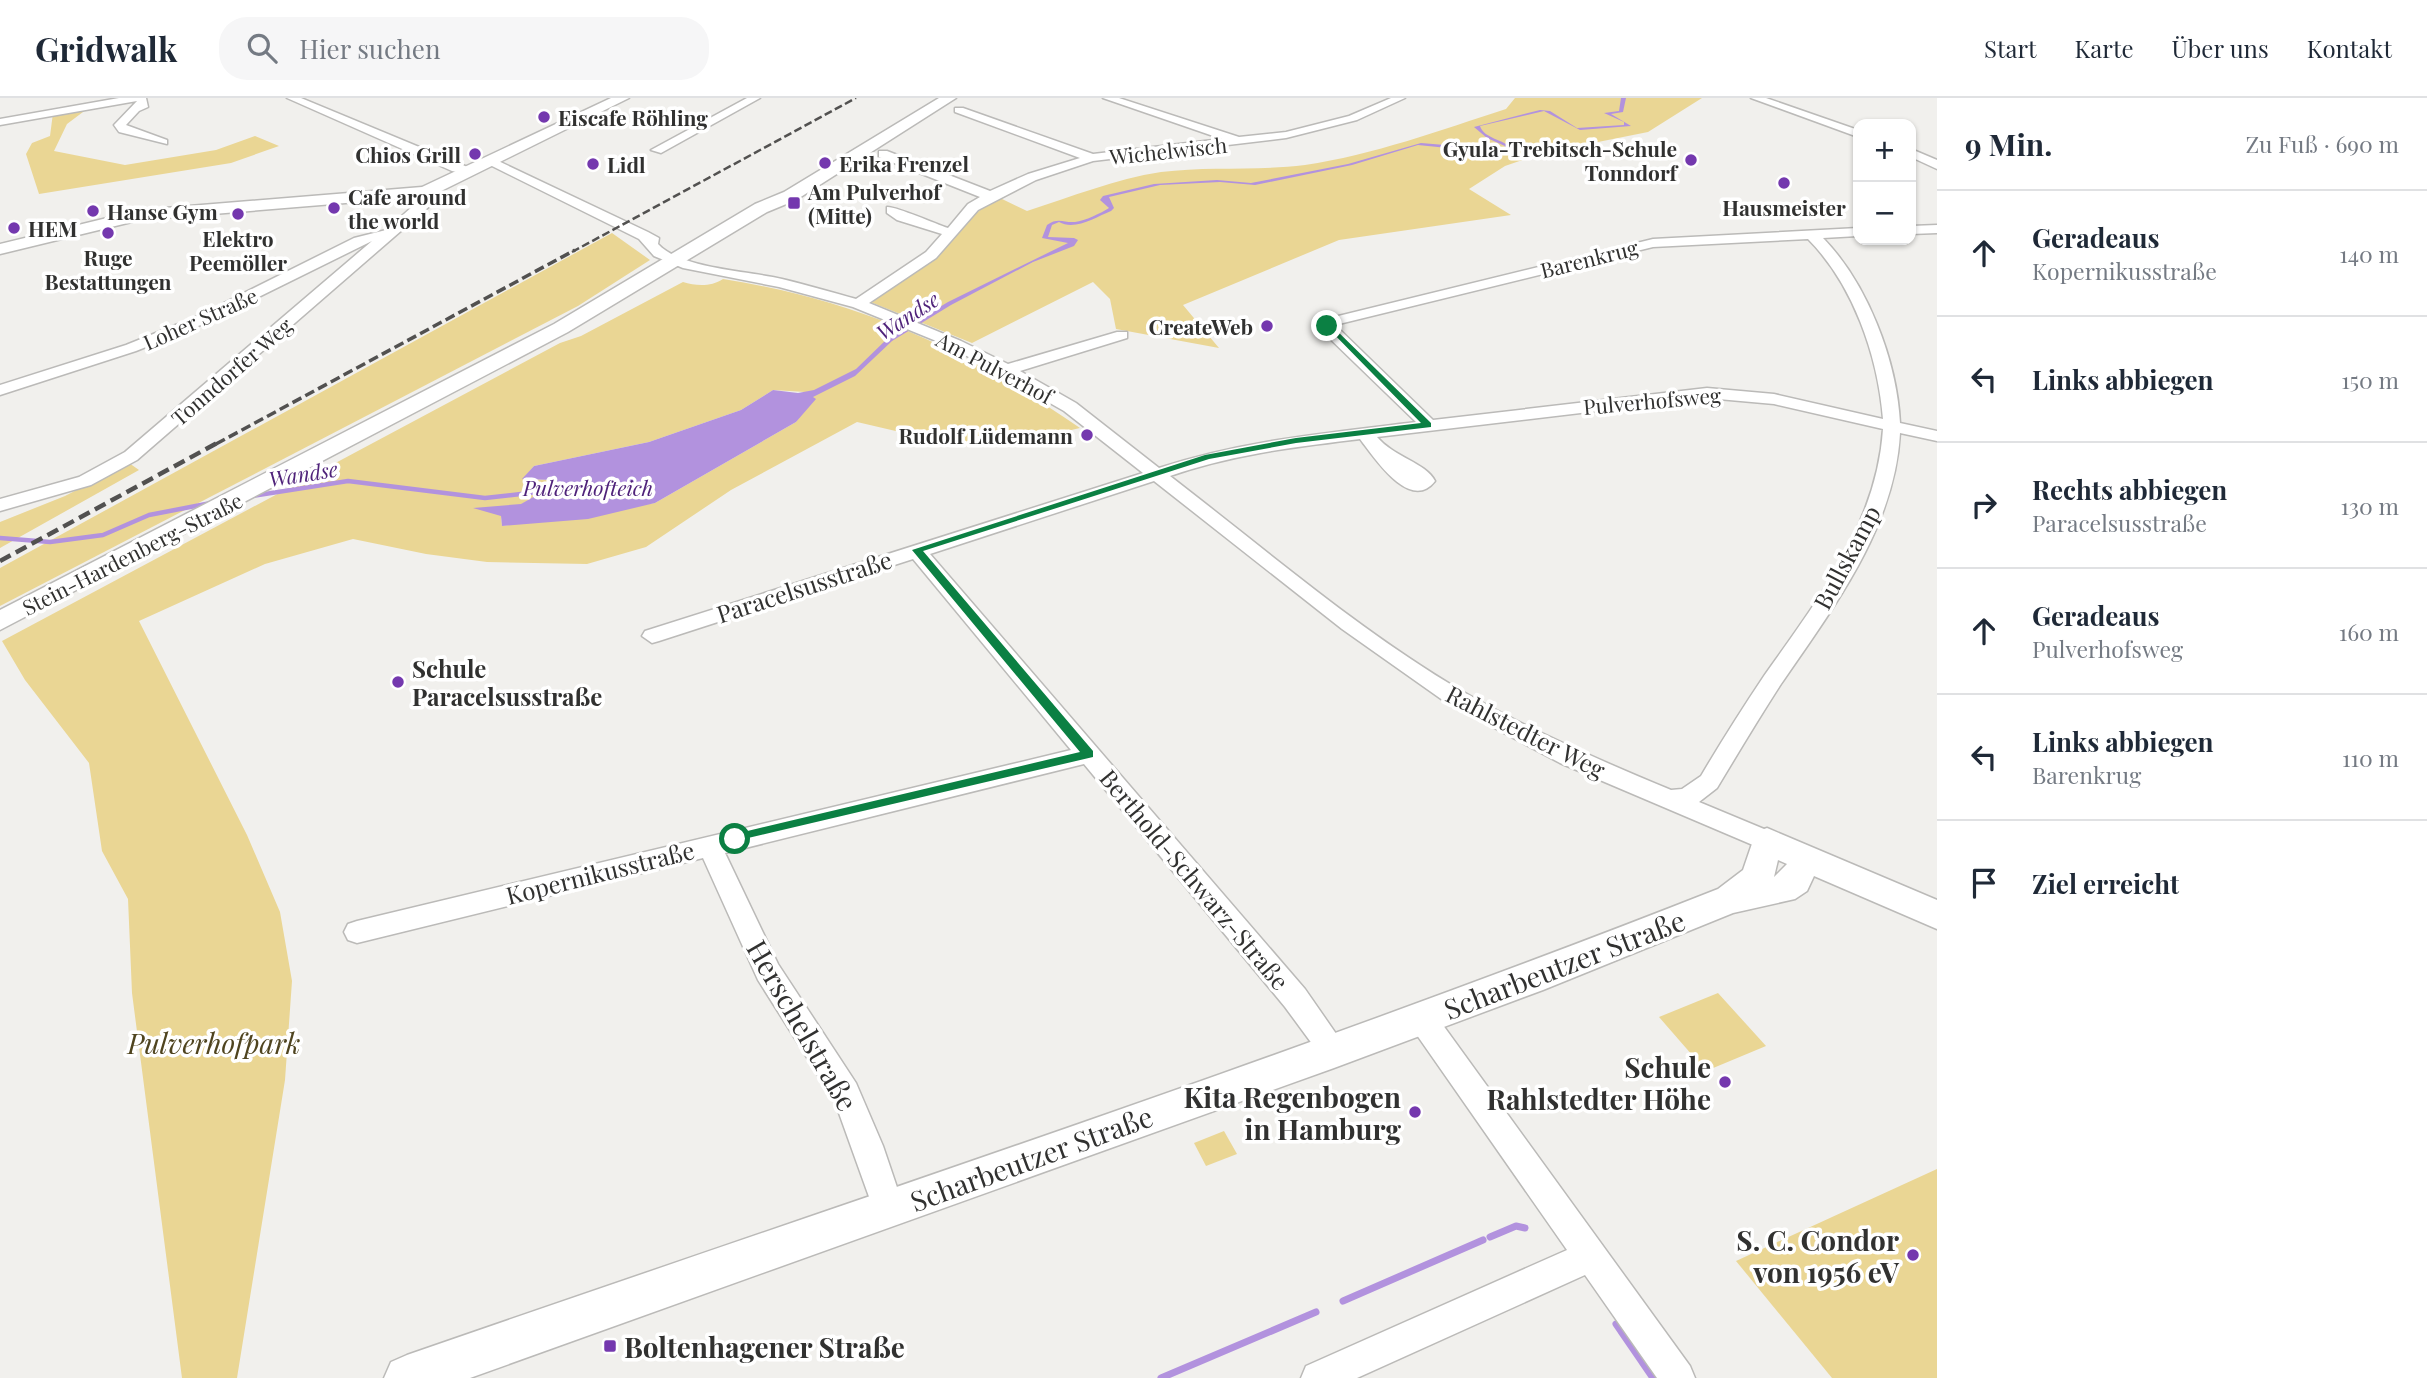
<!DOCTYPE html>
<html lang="de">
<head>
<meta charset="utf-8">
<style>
  :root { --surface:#fff; --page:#f6f6f7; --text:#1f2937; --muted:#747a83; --line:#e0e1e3 }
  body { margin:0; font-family:"Playfair Display",serif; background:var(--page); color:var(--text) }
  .controls { position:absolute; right:21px; top:21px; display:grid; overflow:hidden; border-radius:14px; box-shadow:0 2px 5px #0004 }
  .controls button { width:63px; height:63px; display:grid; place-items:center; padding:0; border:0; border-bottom:2px solid var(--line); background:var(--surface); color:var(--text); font:35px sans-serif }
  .stop { position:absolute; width:21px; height:21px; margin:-16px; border:5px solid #0b8043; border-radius:50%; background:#fff }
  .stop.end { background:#0b8043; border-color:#fff; box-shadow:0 2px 7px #0008 }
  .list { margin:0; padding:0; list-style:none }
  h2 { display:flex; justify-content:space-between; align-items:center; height:91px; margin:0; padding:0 28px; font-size:30px }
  h2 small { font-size:23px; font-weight:400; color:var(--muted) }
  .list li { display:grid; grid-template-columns:46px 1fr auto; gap:21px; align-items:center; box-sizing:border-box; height:126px; padding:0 28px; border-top:2px solid var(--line) }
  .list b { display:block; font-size:26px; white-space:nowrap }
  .list p { margin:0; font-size:23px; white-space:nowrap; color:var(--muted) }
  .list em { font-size:23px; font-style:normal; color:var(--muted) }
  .icon { flex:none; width:38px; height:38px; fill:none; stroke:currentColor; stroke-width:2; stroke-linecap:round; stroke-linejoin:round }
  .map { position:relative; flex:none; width:1937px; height:1280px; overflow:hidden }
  header { display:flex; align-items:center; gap:42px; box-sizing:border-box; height:98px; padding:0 35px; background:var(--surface); border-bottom:2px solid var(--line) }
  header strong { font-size:33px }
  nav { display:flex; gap:38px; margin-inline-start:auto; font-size:24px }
  .search { width:490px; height:63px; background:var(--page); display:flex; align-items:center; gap:18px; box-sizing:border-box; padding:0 24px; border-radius:28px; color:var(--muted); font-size:26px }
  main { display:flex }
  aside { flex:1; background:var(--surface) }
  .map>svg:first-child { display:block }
</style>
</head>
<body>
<header>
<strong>Gridwalk</strong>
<div class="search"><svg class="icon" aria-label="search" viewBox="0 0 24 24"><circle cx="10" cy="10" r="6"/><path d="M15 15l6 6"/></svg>Hier suchen</div>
<nav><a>Start</a><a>Karte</a><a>Über uns</a><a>Kontakt</a></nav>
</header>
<main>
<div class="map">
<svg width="1937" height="1280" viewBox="0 0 1937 1280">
  <rect width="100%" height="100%" fill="#f1f0ed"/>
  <!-- green -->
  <g fill="#ead694" fill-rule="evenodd">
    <path d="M 1515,0 L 1702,0 L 1648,34 L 1543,55 L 1505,68 L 1469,91 L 1511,117 L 1339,142 L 1183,207 L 1219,250 L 1116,231 L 1110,201 L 1093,184 L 972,245 L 868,203 L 990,104 L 1000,100 L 1027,113 C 1071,99 1115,81 1161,74 C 1208,68 1257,73 1305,67 C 1373,57 1441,32 1506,11 Z"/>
    <polygon points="91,8 67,26 54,53 125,67 216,52 255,38 279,48 231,65 39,96 26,56 32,45 50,38 53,15"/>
    <polygon points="612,135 650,162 578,208 0,508 0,470"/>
    <path d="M 723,181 C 863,203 964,251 1080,330 L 997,349 L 960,348 L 857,324 L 731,392 L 646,449 L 587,466 L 487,464 L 426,456 L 353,441 L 265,466 L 139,523 L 247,737 L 280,814 L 292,883 L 285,982 L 237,1280 L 182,1280 L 132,895 L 128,801 L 102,753 L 89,665 L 25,582 L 2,543 L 560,245 L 581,238 L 683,184 C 696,188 711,189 723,181 ZM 773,292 L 805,294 L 811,299 L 796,324 L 655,405 L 502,428 L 501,418 L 552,389 L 554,382 L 523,381 L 534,368 L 649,344 L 741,312 Z"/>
    <polygon points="129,365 139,372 0,450 0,424 65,398"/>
    <polygon points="1718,895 1766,948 1706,973 1659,919"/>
    <polygon points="1224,1033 1237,1056 1206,1068 1194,1045"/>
    <polygon points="1937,1071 1937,1280 1832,1280 1736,1163"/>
  </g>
  <!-- water -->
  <path fill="#b292de" d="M 1621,0 L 1626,0 L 1623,14 L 1611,16 L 1631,28 L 1580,32 L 1544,13 L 1480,28 C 1484,41 1504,41 1512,51 L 1487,54 L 1418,47 L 1352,67 L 1255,87 L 1220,84 L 1160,87 L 1109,99 L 1114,110 L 1111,113 C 1096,119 1075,133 1059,124 L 1052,127 L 1048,139 L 1074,140 L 1078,142 L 1074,148 L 1033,164 L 951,207 L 892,243 L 855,278 L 813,299 L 816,301 L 796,324 L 655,405 L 588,421 L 502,428 L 501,418 L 473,410 L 521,406 L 551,389 L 553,382 L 522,381 L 534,368 L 649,344 L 741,312 L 773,292 L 798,295 L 814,292 L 856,271 L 888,240 L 948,204 L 1068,145 L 1042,140 L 1047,127 C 1058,119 1064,125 1075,124 C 1085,123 1101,115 1109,110 L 1100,102 L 1103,98 L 1154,86 L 1217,82 L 1251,85 L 1348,66 L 1421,45 L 1504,52 L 1505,48 L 1487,40 L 1474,29 L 1540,12 L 1550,13 L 1577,30 L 1624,27 L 1624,24 L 1604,15 L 1619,13 Z"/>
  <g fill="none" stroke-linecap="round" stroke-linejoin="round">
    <!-- stream-far1 -->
    <g stroke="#b292de" stroke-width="4.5">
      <polyline points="252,398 348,383 485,400 547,393"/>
      <polyline points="0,440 50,444 103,437 149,417 211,405"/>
    </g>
    <!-- stream -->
    <g stroke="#b292de" stroke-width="7">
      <polyline points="1490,1139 1516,1128 1525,1130"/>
      <polyline points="1343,1203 1483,1142"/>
      <polyline points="1616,1226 1653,1280"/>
      <polyline points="1161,1280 1316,1214"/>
    </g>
    <!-- minor casing -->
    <g stroke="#bbbab8" stroke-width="3">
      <g id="minor">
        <polygon points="119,0 146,0 148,9 139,13 126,27 167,42 167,46 119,34 114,27 137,3 0,27 0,21"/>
        <polygon points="287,0 301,0 477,73 471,77 452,73"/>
        <polygon points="747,0 760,0 661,55 651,52"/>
        <path d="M 1103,0 L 1119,0 L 1239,39 L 1286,34 L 1349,18 L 1391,0 L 1405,0 L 1357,22 L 1286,40 L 1093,63 L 1036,82 L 978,112 L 936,160 L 869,205 L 961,243 L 1008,266 L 1117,234 L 1127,234 L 1127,240 L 1020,273 L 1076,305 L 1159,370 C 1243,342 1329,335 1416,324 L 1325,236 L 1319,225 L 1322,222 L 1653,141 L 1858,130 L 1858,138 L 1823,140 C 1867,185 1897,262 1900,325 L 1937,333 L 1937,343 L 1900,335 C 1895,430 1833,510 1781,586 C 1759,620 1738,655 1717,690 L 1699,704 L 1776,736 L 1779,743 L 1776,750 L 1767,753 L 1560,665 L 1444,603 L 1342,531 L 1154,383 L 930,456 L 1305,891 L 1348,953 L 1344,962 L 1334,966 L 1324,962 L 1285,909 L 1084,666 L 725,755 L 778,866 L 856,985 L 883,1048 L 904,1110 L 899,1121 L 888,1126 L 877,1121 L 835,1004 L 758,882 L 703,760 L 357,845 L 348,842 L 344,834 L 348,826 L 357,823 L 1071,652 L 913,461 L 659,543 L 652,545 L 642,538 L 645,533 L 1143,375 L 1064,313 L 951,249 L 853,209 L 779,189 L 683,170 L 654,158 L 639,141 L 484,64 L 494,61 L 648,134 L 659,140 L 658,146 C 681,171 750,173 782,181 C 807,187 831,194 856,201 L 926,154 L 942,136 L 897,122 L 887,115 L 887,109 C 895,108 936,126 948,130 L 968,106 L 980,99 L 879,59 L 879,53 L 887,53 L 990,93 L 1028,76 L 1080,60 L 955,14 L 955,10 L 963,10 L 1093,56 L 1222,41 ZM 1808,141 C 1853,186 1878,258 1883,321 L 1774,296 L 1707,290 L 1433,322 L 1335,227 L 1653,149 ZM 1707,300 L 1774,306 L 1883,331 C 1877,426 1817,503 1764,578 C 1742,611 1721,644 1701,678 L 1682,691 L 1671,692 C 1599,662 1527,631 1460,592 C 1357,531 1265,451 1170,378 C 1233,356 1295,349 1360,341 C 1374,359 1410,415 1435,383 C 1426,365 1394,359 1377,339 Z"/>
        <polygon points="1751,0 1766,0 1858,32 1858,39"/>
        <polygon points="1911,51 1937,62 1937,71 1911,59"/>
        <polygon points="424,90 432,90 437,97 432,106 137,362 91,387 0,413 0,401 79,379 125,354 372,143 208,224 136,253 0,297 0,287 126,247 198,218 354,140 386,132 422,100"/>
        <polygon points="1937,127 1937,135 1911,136 1911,128"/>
        <polygon points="1422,908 1432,912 1690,1268 1695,1280 1657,1280 1585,1177 1357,1280 1301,1280 1306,1268 1567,1152 1412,930 1408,921 1412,912"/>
      </g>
    </g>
    <!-- major casing -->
    <g stroke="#bbbab8" stroke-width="3">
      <g id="major">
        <polygon points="611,0 629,0 431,98 140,122 0,156 0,146 140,112 422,89"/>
        <polygon points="939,0 956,0 796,102 767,114 568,234 0,532 0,512 554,226 755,106 784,94"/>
        <path d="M 1767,730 L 1937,802 L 1937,831 L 1814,778 L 1807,793 L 1795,801 L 1733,815 L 1543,892 L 1334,970 L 470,1280 L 384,1280 L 391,1264 L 407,1257 C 845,1105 1286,961 1718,791 L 1743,772 L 1756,734 ZM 1778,762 L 1787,766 L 1774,779 Z"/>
      </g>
    </g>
    <!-- minor -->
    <use href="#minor" fill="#fff" fill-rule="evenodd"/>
    <!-- major -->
    <use href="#major" fill="#fff" fill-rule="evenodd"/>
    <!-- rail-far2 -->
    <polyline stroke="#525150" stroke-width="2.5" stroke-dasharray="8 3.5" stroke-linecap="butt" points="572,154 856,0"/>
    <!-- rail-far1 -->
    <polyline stroke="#525150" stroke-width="3.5" stroke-dasharray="10 4.5" stroke-linecap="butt" points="216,346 575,152"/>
    <!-- rail -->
    <polyline stroke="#525150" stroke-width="4.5" stroke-dasharray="12 6" stroke-linecap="butt" points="0,463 219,344"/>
  </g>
  <!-- route -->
  <polygon fill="#0b8043" points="1324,226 1330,226 1431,325 1431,329 1296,345 1209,361 923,453 1093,653 1093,659 731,744 729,741 735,736 1080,654 912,452 1205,357 1296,340 1421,325"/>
  <!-- markers -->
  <g fill="#7438ae" stroke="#fff" stroke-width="2.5">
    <circle cx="544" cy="19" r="7"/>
    <circle cx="475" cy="56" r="7"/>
    <circle cx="1691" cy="62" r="7"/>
    <circle cx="825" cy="65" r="7"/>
    <circle cx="593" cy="66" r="7"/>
    <circle cx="1784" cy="85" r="7"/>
    <rect x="787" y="98" width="14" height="14" rx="3.5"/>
    <circle cx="334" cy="110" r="7"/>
    <circle cx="93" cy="113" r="7"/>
    <circle cx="238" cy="116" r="7"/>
    <circle cx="14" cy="130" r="7"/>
    <circle cx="108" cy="135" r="7"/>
    <circle cx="1267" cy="228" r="7"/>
    <circle cx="1087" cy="337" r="7"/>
    <circle cx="398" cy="584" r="7"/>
    <circle cx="1725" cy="984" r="7"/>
    <circle cx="1415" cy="1014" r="7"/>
    <circle cx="1913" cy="1157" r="7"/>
    <rect x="603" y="1241" width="14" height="14" rx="3.5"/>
  </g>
  <g text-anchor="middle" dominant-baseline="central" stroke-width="7" stroke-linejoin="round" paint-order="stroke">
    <!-- far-poi labels -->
    <g font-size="21" font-weight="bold" fill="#313130" stroke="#fff" text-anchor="start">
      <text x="558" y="19">Eiscafe Röhling</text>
      <text x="1677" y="50" text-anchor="end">Gyula-Trebitsch-Schule<tspan x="1677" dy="24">Tonndorf</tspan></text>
      <text x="461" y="56" text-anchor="end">Chios Grill</text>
      <text x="839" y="65">Erika Frenzel</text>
      <text x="607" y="66">Lidl</text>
      <text x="808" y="93">Am Pulverhof<tspan x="808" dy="24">(Mitte)</tspan></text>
      <text x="348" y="98">Cafe around<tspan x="348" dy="24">the world</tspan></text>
      <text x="1784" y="109" text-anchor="middle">Hausmeister</text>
      <text x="107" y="113">Hanse Gym</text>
      <text x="28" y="130">HEM</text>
      <text x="238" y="140" text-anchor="middle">Elektro<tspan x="238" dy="24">Peemöller</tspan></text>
      <text x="108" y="159" text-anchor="middle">Ruge<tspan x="108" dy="24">Bestattungen</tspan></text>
      <text x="1253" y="228" text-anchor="end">CreateWeb</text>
      <text x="1073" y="337" text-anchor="end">Rudolf Lüdemann</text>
    </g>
    <!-- far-street labels -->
    <g font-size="21" fill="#313130" stroke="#fff">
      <text transform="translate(1168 52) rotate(-6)">Wichelwisch</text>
      <text transform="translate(1589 160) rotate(-14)">Barenkrug</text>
      <text transform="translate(200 220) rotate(-24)">Loher Straße</text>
      <text transform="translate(995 269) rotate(28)">Am Pulverhof</text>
      <text transform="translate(231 273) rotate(-41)">Tonndorfer Weg</text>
      <text transform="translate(1652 302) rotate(-5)">Pulverhofsweg</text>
      <text transform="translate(132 455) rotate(-27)">Stein-Hardenberg-Straße</text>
    </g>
    <!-- far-water labels -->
    <g font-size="21" font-style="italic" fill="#4f227a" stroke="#fff">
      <text transform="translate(907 217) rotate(-33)">Wandse</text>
      <text transform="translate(303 375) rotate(-9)">Wandse</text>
      <text x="588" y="389">Pulverhofteich</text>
    </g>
    <!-- street labels -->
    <g font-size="24" fill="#313130" stroke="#fff">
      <text transform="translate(1846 459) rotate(-62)">Bullskamp</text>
      <text transform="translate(804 488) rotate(-18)">Paracelsusstraße</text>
      <text transform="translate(1526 633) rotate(27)">Rahlstedter Weg</text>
      <text transform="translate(600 774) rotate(-14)">Kopernikusstraße</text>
      <text transform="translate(1195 781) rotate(50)">Berthold-Schwarz-Straße</text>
    </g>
    <!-- poi labels -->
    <g font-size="24" font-weight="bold" fill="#313130" stroke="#fff" text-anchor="start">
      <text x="412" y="570">Schule<tspan x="412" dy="28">Paracelsusstraße</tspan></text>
    </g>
    <!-- near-street labels -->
    <g font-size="28" fill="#313130" stroke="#fff">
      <text transform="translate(1564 866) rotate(-21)">Scharbeutzer Straße</text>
      <text transform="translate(803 927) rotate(60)">Herschelstraße</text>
      <text transform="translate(1031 1060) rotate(-20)">Scharbeutzer Straße</text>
    </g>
    <!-- near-park labels -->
    <g font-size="28" font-style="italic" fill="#4f441f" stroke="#fff">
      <text x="214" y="944">Pulverhofpark</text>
    </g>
    <!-- near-poi labels -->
    <g font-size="28" font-weight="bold" fill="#313130" stroke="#fff" text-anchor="end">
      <text x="1711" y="968">Schule<tspan x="1711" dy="32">Rahlstedter Höhe</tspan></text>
      <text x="1401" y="998">Kita Regenbogen<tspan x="1401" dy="32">in Hamburg</tspan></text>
      <text x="1899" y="1141">S. C. Condor<tspan x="1899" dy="32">von 1956 eV</tspan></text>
      <text x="624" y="1248" text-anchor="start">Boltenhagener Straße</text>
    </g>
  </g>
</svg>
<div class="controls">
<button>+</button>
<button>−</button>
</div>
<div class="stop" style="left:735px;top:741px"></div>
<div class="stop end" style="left:1327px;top:228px"></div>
</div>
<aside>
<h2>9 Min.<small>Zu Fuß · 690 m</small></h2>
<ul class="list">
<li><svg class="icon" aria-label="ahead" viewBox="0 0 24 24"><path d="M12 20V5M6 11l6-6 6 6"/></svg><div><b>Geradeaus</b><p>Kopernikusstraße</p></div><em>140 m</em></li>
<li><svg class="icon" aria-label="left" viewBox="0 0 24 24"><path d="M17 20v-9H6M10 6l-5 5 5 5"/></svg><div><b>Links abbiegen</b></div><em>150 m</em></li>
<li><svg class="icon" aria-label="right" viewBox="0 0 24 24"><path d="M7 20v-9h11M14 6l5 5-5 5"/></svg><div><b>Rechts abbiegen</b><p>Paracelsusstraße</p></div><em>130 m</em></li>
<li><svg class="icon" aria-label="ahead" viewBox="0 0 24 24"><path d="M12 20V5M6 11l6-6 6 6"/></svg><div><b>Geradeaus</b><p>Pulverhofsweg</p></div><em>160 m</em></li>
<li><svg class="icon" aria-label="left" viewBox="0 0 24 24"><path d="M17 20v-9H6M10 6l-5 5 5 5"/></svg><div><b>Links abbiegen</b><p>Barenkrug</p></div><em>110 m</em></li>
<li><svg class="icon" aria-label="arrive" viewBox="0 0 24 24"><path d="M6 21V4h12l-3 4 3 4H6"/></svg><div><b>Ziel erreicht</b></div></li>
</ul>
</aside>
</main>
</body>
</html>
